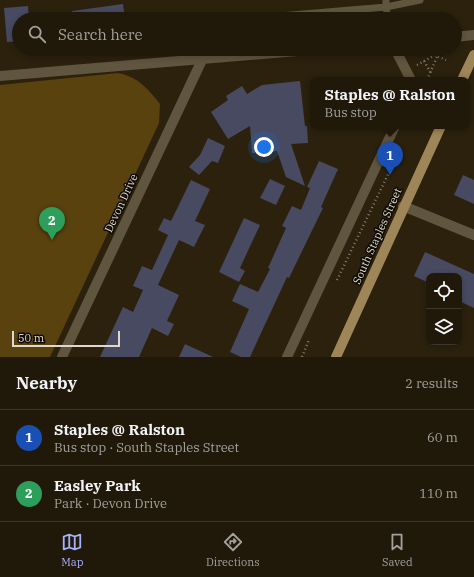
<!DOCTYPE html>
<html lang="en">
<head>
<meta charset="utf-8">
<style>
  :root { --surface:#20190a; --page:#2d2618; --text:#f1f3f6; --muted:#a2a09c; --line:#3d382b; --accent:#a6b1fc }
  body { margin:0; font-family:"IBM Plex Serif",serif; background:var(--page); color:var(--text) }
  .controls { position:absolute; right:12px; bottom:12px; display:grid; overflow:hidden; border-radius:8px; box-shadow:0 2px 6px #0003 }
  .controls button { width:36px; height:36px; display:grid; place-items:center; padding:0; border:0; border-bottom:1px solid var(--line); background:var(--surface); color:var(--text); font:20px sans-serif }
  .scale { position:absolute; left:12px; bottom:10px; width:108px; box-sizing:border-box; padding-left:4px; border:2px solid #dfd8cc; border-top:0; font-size:11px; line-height:14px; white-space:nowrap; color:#dfd8cc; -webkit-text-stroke:3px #0f0b04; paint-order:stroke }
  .you { position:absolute; left:264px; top:147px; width:14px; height:14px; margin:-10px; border:3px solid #fff; border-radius:50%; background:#1a73e8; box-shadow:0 0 0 6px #1a73e833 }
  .badge { display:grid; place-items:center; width:26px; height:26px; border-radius:50%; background:var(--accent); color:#fff; font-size:13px; font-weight:700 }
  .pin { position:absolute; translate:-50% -33px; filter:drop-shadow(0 1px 2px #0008) }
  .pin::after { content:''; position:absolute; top:21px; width:14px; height:12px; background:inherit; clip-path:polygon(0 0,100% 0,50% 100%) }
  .popup { position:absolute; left:310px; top:77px; width:160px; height:52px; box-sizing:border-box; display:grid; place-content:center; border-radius:8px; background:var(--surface); filter:drop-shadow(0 1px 3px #0005); font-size:13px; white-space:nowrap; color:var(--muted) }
  .popup b { font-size:15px; color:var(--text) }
  .popup::after { content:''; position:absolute; left:50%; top:100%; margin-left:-8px; border:8px solid transparent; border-top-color:var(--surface) }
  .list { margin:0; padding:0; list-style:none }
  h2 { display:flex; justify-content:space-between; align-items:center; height:52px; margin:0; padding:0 16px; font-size:17px }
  h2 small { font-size:13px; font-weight:400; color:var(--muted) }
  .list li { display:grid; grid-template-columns:26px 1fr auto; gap:12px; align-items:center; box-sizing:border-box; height:56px; padding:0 16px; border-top:1px solid var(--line) }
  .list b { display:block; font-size:15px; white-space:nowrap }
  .list p { margin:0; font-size:13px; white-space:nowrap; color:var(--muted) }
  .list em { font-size:13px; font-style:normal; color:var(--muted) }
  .icon { flex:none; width:22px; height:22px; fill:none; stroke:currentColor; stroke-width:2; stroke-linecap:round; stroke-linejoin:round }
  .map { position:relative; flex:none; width:474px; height:357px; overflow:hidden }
  .search { position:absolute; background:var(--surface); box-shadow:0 2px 6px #0003; left:12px; right:12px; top:12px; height:44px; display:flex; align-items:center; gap:10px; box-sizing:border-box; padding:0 14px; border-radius:22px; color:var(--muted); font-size:15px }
  .sheet { height:164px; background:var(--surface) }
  nav { display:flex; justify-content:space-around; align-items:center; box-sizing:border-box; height:56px; border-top:1px solid var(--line); background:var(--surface); font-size:11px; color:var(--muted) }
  nav a { display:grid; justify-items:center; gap:2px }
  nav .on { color:var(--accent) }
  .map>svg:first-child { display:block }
</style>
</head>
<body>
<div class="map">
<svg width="474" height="357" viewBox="0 0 474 357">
  <rect width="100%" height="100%" fill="#2b210d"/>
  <!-- green -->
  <path fill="#5a420f" d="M 118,73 C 138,77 147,88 160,104 L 159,123 L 50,357 L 0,357 L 0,85 Z"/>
  <!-- building -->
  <g fill="#474a60">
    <polygon points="123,4 125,19 73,19 72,11"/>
    <polygon points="28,6 29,19 19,19 19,41 7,42 4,8"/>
    <polygon points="300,81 305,126 307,126 308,143 291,144 305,186 286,177 277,151 252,153 250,126 228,139 211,112 228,100 226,96 242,86 247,94 262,85"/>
    <polygon points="208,138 225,146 218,163 212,161 199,175 189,167 200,155"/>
    <polygon points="319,161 338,169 321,207 323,208 289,278 287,277 250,357 241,357 230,352 249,309 232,301 240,284 258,292 270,269 268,268 286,228 282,226 292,206 301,210 310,188 307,187"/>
    <polygon points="463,175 474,180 474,204 454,195"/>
    <polygon points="270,179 285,186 276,205 260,198"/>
    <polygon points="191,180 210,189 195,221 205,225 194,247 179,240 158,285 179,295 167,321 174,324 168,336 152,328 139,357 100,357 123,307 133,312 143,290 133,286 142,266 152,270 168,235 158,230 164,218 171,221"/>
    <polygon points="244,218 260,225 240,268 245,271 239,282 219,272"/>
    <polygon points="425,252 474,274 474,308 459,301 459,276 429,276 429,283 414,276"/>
    <polygon points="185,344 213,357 179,357"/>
  </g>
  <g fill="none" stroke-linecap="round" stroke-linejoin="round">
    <!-- path -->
    <g stroke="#857c6c" stroke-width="2.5" stroke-dasharray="1 3" stroke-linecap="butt">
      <polyline points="424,61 431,73"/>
      <polyline points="417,65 435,55 446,60"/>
      <polyline points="427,80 440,50"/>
      <polyline points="337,280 396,158 398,149"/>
      <polyline points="302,357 309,340"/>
    </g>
    <!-- service -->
    <g stroke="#60553f" stroke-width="7">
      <polyline points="254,19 268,17"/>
      <polyline points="268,19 268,17 386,7 386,0"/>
      <polyline points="388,19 386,7 420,0"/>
      <polyline points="201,49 202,60"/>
    </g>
    <!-- minor -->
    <g stroke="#60553f" stroke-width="10">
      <polyline points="395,49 411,80"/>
      <polyline points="403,206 474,235"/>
      <polyline points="62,357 202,60"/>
      <polyline points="287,357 395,126"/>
    </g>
    <!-- tertiary -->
    <g stroke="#60553f" stroke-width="10">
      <polyline points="455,37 474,35"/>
      <polyline points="0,76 321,49"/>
    </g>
    <!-- primary -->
    <g stroke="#9e8659" stroke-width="10">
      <polyline points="462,80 474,55"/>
      <polyline points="336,357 441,126"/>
    </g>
  </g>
  <g text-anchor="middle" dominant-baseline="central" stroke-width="3" stroke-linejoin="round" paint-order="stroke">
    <!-- street labels -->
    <g font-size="11" fill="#dfd8cc" stroke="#0f0b04">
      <text transform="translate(121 203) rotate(-65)">Devon Drive</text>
      <text transform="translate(377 236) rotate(-66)">South Staples Street</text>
    </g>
  </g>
</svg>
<div class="controls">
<button><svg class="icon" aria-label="locate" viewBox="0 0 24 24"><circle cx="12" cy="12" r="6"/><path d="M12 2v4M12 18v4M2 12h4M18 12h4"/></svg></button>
<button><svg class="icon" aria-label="layers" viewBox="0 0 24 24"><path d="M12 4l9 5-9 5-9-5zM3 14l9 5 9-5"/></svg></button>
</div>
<div class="scale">50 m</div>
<div class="you"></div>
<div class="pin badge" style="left:390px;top:175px;background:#1a4fb4">1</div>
<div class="popup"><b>Staples @ Ralston</b>Bus stop</div>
<div class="pin badge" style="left:52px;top:240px;background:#2e9e5b">2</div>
<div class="search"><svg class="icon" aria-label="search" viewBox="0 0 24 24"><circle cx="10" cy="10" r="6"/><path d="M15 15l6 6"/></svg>Search here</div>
</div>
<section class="sheet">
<h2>Nearby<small>2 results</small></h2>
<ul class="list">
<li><span class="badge" style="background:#1a4fb4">1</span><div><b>Staples @ Ralston</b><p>Bus stop · South Staples Street</p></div><em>60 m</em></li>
<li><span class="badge" style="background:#2e9e5b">2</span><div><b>Easley Park</b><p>Park · Devon Drive</p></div><em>110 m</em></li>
</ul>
</section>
<nav>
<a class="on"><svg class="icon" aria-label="map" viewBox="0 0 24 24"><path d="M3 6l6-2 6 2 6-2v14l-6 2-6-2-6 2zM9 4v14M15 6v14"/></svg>Map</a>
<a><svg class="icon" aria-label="directions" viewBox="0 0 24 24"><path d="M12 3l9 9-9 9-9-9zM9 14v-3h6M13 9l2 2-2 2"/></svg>Directions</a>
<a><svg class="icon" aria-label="saved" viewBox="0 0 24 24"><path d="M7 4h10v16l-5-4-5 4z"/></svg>Saved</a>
</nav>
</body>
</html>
